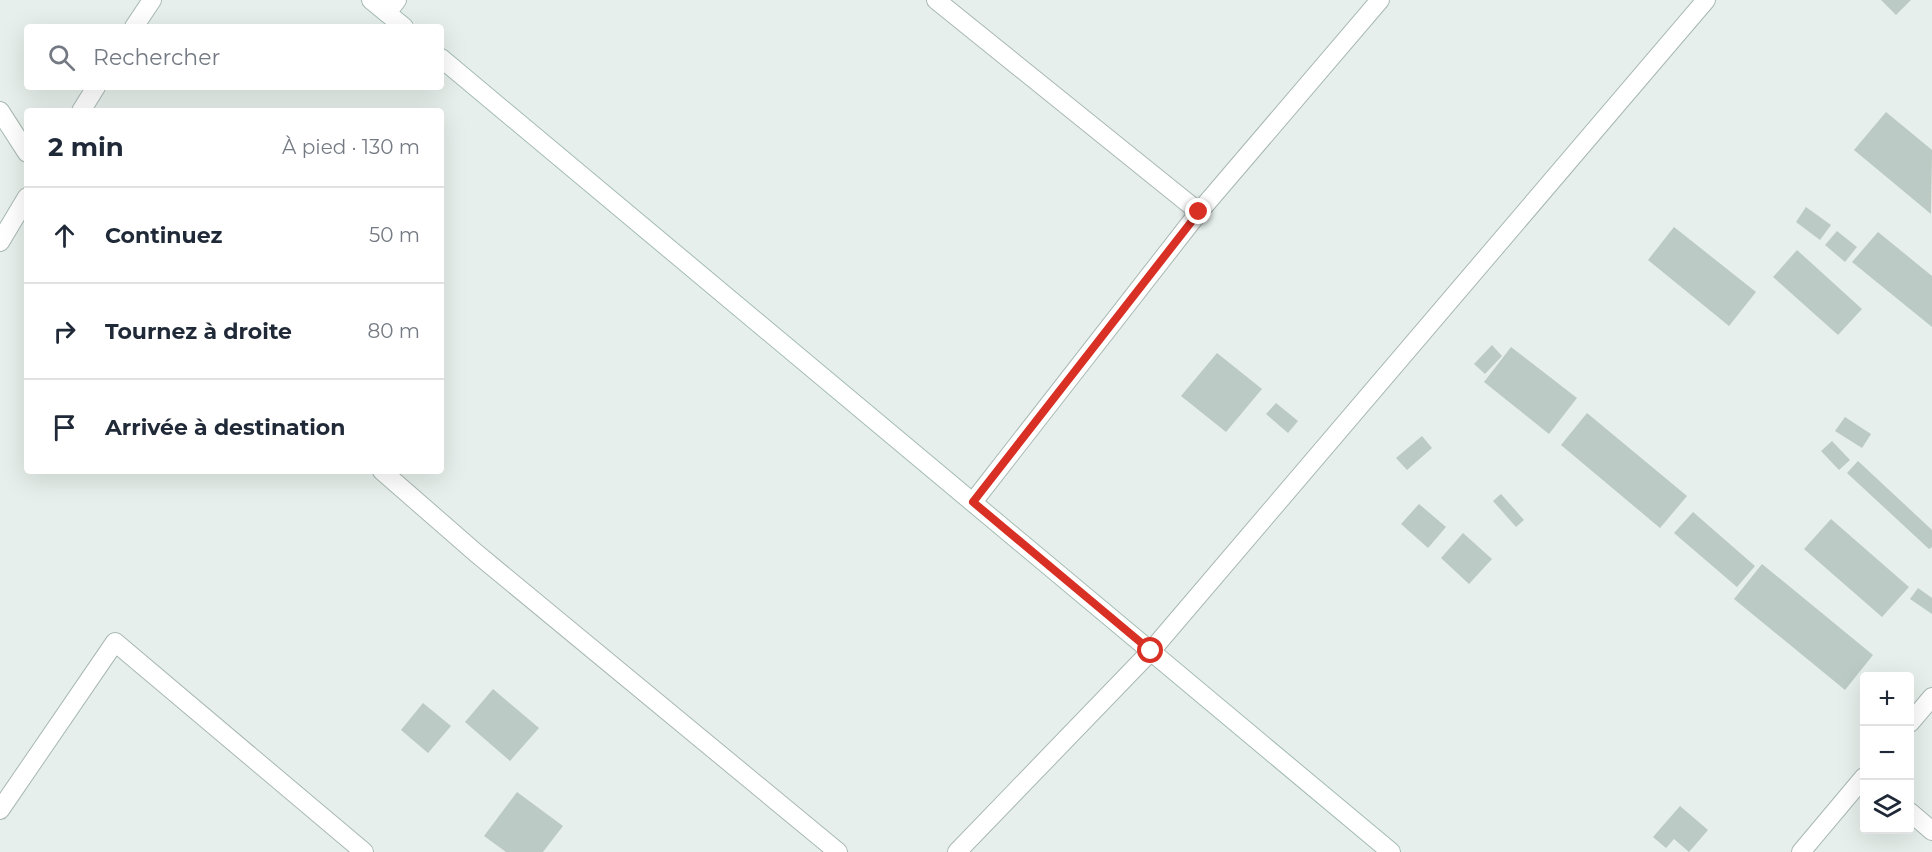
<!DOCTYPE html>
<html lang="fr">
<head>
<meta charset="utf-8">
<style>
  :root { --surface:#fff; --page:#f6f6f7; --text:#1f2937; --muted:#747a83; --line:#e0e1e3 }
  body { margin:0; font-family:Montserrat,sans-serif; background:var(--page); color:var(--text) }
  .controls { position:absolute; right:18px; bottom:18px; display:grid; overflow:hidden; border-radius:6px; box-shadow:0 6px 24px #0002 }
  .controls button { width:54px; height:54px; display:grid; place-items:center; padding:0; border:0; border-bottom:2px solid var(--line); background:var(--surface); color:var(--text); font:30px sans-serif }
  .stop { position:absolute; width:18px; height:18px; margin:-14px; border:4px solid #d93025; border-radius:50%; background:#fff }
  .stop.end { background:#d93025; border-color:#fff; box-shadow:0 2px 6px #0008 }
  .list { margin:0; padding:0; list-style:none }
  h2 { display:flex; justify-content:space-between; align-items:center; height:78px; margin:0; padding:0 24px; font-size:26px }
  h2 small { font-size:20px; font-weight:400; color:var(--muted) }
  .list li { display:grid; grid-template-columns:39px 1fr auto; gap:18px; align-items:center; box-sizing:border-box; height:96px; padding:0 24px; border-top:2px solid var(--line) }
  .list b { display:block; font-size:22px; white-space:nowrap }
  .list em { font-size:20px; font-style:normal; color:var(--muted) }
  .icon { flex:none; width:33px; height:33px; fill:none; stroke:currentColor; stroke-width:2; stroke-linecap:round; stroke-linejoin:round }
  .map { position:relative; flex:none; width:1932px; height:852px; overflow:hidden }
  .search { position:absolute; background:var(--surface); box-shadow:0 6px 24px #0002; left:24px; top:24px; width:420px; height:66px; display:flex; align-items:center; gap:15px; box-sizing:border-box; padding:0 21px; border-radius:6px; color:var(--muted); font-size:22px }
  .panel { position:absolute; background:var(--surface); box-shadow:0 6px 24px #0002; left:24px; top:108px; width:420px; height:366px; border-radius:6px }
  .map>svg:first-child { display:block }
</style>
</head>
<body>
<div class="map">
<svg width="1932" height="852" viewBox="0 0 1932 852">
  <rect width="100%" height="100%" fill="#e6efeb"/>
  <!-- building -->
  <g fill="#bbcac4">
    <polygon points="1881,0 1911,0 1896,15"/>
    <polygon points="1886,112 1932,150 1931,214 1854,150"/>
    <polygon points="1806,207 1831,225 1820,240 1796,222"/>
    <polygon points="1674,227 1756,292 1729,326 1648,260"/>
    <polygon points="1837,231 1857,247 1845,262 1825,245"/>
    <polygon points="1878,232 1932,276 1932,327 1852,262"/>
    <polygon points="1797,250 1862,309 1838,335 1773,277"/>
    <polygon points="1492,345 1502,356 1485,374 1474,364"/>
    <polygon points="1511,347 1577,398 1549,434 1484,382"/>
    <polygon points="1217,353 1262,389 1226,432 1181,396"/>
    <polygon points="1276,403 1298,421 1288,433 1266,414"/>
    <polygon points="1587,413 1687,496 1660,528 1561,445"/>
    <polygon points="1845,417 1871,434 1862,448 1835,431"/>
    <polygon points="1422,436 1432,448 1407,470 1396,458"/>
    <polygon points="1832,441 1850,460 1839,470 1821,451"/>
    <polygon points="1858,461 1932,530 1932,547 1929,549 1847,473"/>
    <polygon points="1501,494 1524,520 1516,527 1493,501"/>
    <polygon points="1419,504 1446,527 1428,548 1401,524"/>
    <polygon points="1693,512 1755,566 1737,587 1674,533"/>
    <polygon points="1831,519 1909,587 1882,617 1804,549"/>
    <polygon points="1463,533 1492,559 1469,584 1441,558"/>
    <polygon points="1762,564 1873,655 1845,690 1734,599"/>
    <polygon points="1918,588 1932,598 1932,614 1910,599"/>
    <polygon points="493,689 539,728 510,761 465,722"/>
    <polygon points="423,703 451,726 428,753 401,730"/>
    <polygon points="517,792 563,826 543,852 506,852 484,836"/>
    <polygon points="1680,806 1708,830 1689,852 1674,839 1666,848 1653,837"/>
  </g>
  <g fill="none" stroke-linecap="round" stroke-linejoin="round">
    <!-- street casing -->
    <g stroke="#a8b8b2" stroke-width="20">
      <g id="street">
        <polyline points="936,0 1199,212 973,502"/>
        <polyline points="387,13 397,0"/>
        <polyline points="134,27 152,0"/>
        <polyline points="0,111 27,153"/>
        <polyline points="81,111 96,87"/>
        <polyline points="1199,212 1380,0"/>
        <polyline points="0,242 27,197"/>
        <polyline points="382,471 476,553 838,852"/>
        <polyline points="1910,723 1932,697"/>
        <polyline points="0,810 115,642 364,852"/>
        <polyline points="1910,812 1932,831"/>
        <polyline points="957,852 1151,651 1706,0"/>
        <polyline points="1801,852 1864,777"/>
      </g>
    </g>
    <!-- secondary casing -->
    <g stroke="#a4bbb3" stroke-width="20">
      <g id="secondary">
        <polyline points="371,0 404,27"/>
        <polyline points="441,58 1391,852"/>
      </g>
    </g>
    <!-- street -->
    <use href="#street" stroke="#fff" stroke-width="18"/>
    <!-- secondary -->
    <use href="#secondary" stroke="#fff" stroke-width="18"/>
  </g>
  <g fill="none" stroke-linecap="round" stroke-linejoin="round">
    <!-- route -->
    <polyline stroke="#d93025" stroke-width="8" points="1151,651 973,502 1199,212"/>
  </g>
</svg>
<div class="controls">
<button>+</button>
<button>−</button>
<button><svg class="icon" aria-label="layers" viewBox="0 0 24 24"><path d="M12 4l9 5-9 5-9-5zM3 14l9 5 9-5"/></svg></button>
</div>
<div class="stop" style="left:1151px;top:651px"></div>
<div class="stop end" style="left:1199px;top:212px"></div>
<div class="search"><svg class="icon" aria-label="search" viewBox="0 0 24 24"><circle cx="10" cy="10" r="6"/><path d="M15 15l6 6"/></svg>Rechercher</div>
<section class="panel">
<h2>2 min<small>À pied · 130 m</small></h2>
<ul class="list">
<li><svg class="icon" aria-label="ahead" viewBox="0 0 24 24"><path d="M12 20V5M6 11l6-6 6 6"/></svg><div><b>Continuez</b></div><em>50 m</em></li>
<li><svg class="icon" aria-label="right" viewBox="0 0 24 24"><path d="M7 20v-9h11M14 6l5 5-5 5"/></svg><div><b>Tournez à droite</b></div><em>80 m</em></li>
<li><svg class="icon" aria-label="arrive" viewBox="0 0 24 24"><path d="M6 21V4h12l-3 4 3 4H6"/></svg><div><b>Arrivée à destination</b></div></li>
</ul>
</section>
</div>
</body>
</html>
